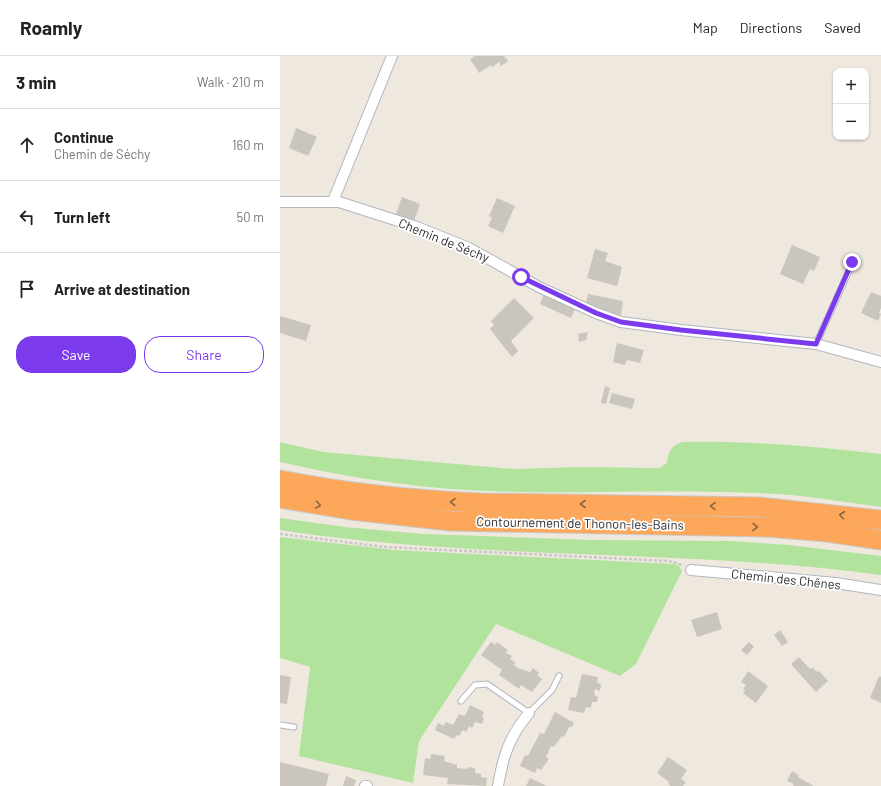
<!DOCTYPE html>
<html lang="en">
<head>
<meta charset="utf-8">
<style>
  :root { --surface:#fff; --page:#f2f2f2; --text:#222; --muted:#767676; --line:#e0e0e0; --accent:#7c3aed }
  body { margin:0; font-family:Barlow,sans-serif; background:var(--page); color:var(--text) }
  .controls { position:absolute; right:12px; top:12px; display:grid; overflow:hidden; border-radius:8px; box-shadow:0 1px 3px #0004 }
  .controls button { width:36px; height:36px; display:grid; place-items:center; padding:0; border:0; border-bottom:1px solid var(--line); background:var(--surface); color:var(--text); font:20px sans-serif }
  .stop { position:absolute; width:12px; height:12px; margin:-9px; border:3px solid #7c3aed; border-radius:50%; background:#fff }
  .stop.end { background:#7c3aed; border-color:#fff; box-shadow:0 1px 4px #0008 }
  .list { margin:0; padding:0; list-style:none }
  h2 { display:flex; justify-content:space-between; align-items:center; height:52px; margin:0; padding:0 16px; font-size:17px }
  h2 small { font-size:13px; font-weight:400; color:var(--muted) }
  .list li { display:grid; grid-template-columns:26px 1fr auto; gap:12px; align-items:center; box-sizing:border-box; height:72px; padding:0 16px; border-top:1px solid var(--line) }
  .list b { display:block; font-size:15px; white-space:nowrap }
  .list p { margin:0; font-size:13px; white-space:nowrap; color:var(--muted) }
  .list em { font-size:13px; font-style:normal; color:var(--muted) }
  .actions { display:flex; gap:8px; padding:12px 16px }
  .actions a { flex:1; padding:9px 0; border:1px solid var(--accent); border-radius:16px; text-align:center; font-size:14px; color:var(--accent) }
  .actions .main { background:var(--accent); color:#fff }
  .icon { flex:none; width:22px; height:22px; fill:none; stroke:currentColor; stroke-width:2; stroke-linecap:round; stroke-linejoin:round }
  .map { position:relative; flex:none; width:601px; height:730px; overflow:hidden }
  header { display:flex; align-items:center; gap:24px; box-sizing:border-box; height:56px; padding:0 20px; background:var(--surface); border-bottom:1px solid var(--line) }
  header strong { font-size:19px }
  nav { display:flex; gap:22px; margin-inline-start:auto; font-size:14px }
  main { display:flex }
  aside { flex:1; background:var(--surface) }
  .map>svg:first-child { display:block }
</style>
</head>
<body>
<header>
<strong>Roamly</strong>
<nav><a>Map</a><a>Directions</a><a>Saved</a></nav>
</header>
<main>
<aside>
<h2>3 min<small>Walk · 210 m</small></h2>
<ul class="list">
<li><svg class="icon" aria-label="ahead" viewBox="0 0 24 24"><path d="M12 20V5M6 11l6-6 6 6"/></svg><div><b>Continue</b><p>Chemin de Séchy</p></div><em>160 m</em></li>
<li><svg class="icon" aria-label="left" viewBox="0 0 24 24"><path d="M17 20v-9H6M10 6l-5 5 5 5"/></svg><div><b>Turn left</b></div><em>50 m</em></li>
<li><svg class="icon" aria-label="arrive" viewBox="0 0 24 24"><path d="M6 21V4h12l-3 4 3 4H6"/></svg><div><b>Arrive at destination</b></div></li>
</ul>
<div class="actions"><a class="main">Save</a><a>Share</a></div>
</aside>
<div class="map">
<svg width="601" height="730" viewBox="0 0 601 730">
  <rect width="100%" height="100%" fill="#eee8df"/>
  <!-- green -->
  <g fill="#b2e39d">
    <path d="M 0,386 L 43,396 L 233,413 L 299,411 L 379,412 L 387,407 C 389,395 391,389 403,386 C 469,385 535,390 601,398 L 601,451 C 571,447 541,442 511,439 C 403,431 294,440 186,434 C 123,430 61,420 0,406 Z"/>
    <path d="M 0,462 L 65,471 L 143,478 L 312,484 L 449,485 L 509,489 L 601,500 L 601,519 C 402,492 199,505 0,474 Z"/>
    <polygon points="0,481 114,494 394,508 399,510 402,515 356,608 340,620 216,568 139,685 133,727 19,700 30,611 0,602"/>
  </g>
  <!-- building -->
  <g fill="#cac6bd">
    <polygon points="195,0 224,0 228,5 221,10 219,6 212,11 211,9 199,17 190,3"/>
    <polygon points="16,72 37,81 28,100 9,92"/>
    <polygon points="122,141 140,148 134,165 116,158"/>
    <polygon points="217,142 235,150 223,177 208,170 212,162 209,160"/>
    <polygon points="512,189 540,201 534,215 530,213 523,228 500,218"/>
    <polygon points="315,193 328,197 325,205 342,211 337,230 307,222"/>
    <polygon points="591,236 601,240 601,252 599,257 601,258 598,265 581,257"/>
    <polygon points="264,238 295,253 291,262 260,248"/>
    <polygon points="308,238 343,245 341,259 320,255 308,249 306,247"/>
    <polygon points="234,242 254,262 231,285 238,295 232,301 210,273 214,269 211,265"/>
    <polygon points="0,260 31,269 26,285 0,277"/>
    <polygon points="308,276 306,284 299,286 298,278"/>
    <polygon points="337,287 364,294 360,307 347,304 345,309 333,306"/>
    <polygon points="325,330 330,332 326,348 321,347"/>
    <polygon points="332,337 355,343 352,353 329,347"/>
    <polygon points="437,556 442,573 417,581 411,564"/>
    <polygon points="500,574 508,586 502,590 494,579"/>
    <polygon points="211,586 215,589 217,586 228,594 226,597 232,600 230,603 235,606 234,609 238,612 250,616 253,612 259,617 257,619 262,623 252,636 241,629 239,633 219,619 222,614 201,599"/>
    <polygon points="469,586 474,591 467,599 461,594"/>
    <polygon points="519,601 530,613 533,612 537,616 539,615 548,625 536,636 511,608"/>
    <polygon points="468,615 488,630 476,647 463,637 465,635 463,633 466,629 461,626"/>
    <polygon points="302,618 318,621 317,627 321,628 320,635 315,633 314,639 318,641 317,646 312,646 311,652 306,651 304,657 288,654 291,641 296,642"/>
    <polygon points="0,619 11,621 7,648 0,647"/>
    <polygon points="599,620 601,621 601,647 590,642"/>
    <polygon points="190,649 204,656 202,661 204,662 202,668 195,666 192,672 189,670 186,676 183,674 179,680 177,679 174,683 155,674 158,667 164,670 166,666 173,669 179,658 185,660"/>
    <polygon points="275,656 294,667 292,671 290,670 284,681 282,680 274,691 271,690 266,701 269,703 261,714 257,712 255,717 240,710 245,699 248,700 260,677 264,678"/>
    <polygon points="151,698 165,700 164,705 177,709 177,712 187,713 188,711 195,712 195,717 201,718 201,721 207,722 206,730 167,728 168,722 143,719 145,702 150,703"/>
    <polygon points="388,701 407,714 401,723 406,726 403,730 391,730 388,728 389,726 377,717"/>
    <polygon points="0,706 49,718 46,730 0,730"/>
    <polygon points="512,715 519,719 518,721 534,730 513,730 514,728 507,725"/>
    <polygon points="66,720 76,724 74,730 63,730"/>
    <polygon points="250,722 267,730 246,730"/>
  </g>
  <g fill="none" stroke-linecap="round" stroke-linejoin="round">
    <!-- lane casing -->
    <g stroke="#b3b5c0" stroke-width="7">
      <g id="lane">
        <polyline points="536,288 573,206"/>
        <polyline points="181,645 195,629 207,628 249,657 272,634 279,620"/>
        <polyline points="0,669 14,671"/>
      </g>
    </g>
    <!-- street casing -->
    <g stroke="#b3b5c0" stroke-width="12">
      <g id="street">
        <polyline points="53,145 112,0"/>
        <polyline points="0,146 59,146 137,171 189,192 259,231 316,257 341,266 401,274 536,288 601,306"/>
        <polyline points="411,514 556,527 601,534"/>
        <polyline points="85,730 87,730"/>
        <path d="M 218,730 C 223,700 229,681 249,657"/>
      </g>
    </g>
    <!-- highway casing -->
    <g stroke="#c8c8c8" stroke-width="21">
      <g id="highway">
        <path d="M 0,424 C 66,437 134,444 202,447 L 480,451 L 601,464"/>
        <polyline points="0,442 71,454 170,465 487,471 547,476 601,484"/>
      </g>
    </g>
    <!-- path -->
    <polyline stroke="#c8c8c8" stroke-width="2.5" stroke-dasharray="3 2" stroke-linecap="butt" points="0,478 105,491 389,505 402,509"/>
    <!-- lane -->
    <use href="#lane" stroke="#fff" stroke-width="5"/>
    <!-- street -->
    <use href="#street" stroke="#fff" stroke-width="10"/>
    <!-- highway -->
    <use href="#highway" stroke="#fda75b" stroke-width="19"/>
  </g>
  <!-- one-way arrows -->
  <defs><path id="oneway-chevron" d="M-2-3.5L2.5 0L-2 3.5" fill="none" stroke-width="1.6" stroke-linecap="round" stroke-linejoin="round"/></defs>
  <g stroke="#8b6442">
    <use href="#oneway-chevron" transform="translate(173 446) rotate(-177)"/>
    <use href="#oneway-chevron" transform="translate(303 448) rotate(-180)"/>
    <use href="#oneway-chevron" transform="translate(38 449) rotate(10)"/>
    <use href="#oneway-chevron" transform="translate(433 450) rotate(-178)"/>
    <use href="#oneway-chevron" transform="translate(562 459) rotate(-173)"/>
    <use href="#oneway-chevron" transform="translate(475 471) rotate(2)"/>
  </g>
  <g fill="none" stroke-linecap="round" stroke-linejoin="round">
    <!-- route -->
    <polyline stroke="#7c3aed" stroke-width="5" points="241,221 316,257 341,266 401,274 536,288 572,206"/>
  </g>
  <g text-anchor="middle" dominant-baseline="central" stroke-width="3.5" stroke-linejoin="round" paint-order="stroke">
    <!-- street labels -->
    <g font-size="13" fill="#2d2d2d" stroke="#fff">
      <text transform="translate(164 184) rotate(22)">Chemin de Séchy</text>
      <text transform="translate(300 467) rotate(1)">Contournement de Thonon-les-Bains</text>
      <text transform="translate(506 523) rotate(6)">Chemin des Chênes</text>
    </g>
  </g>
</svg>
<div class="controls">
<button>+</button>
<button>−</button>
</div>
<div class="stop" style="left:241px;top:221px"></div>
<div class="stop end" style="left:572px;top:206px"></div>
</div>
</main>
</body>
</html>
